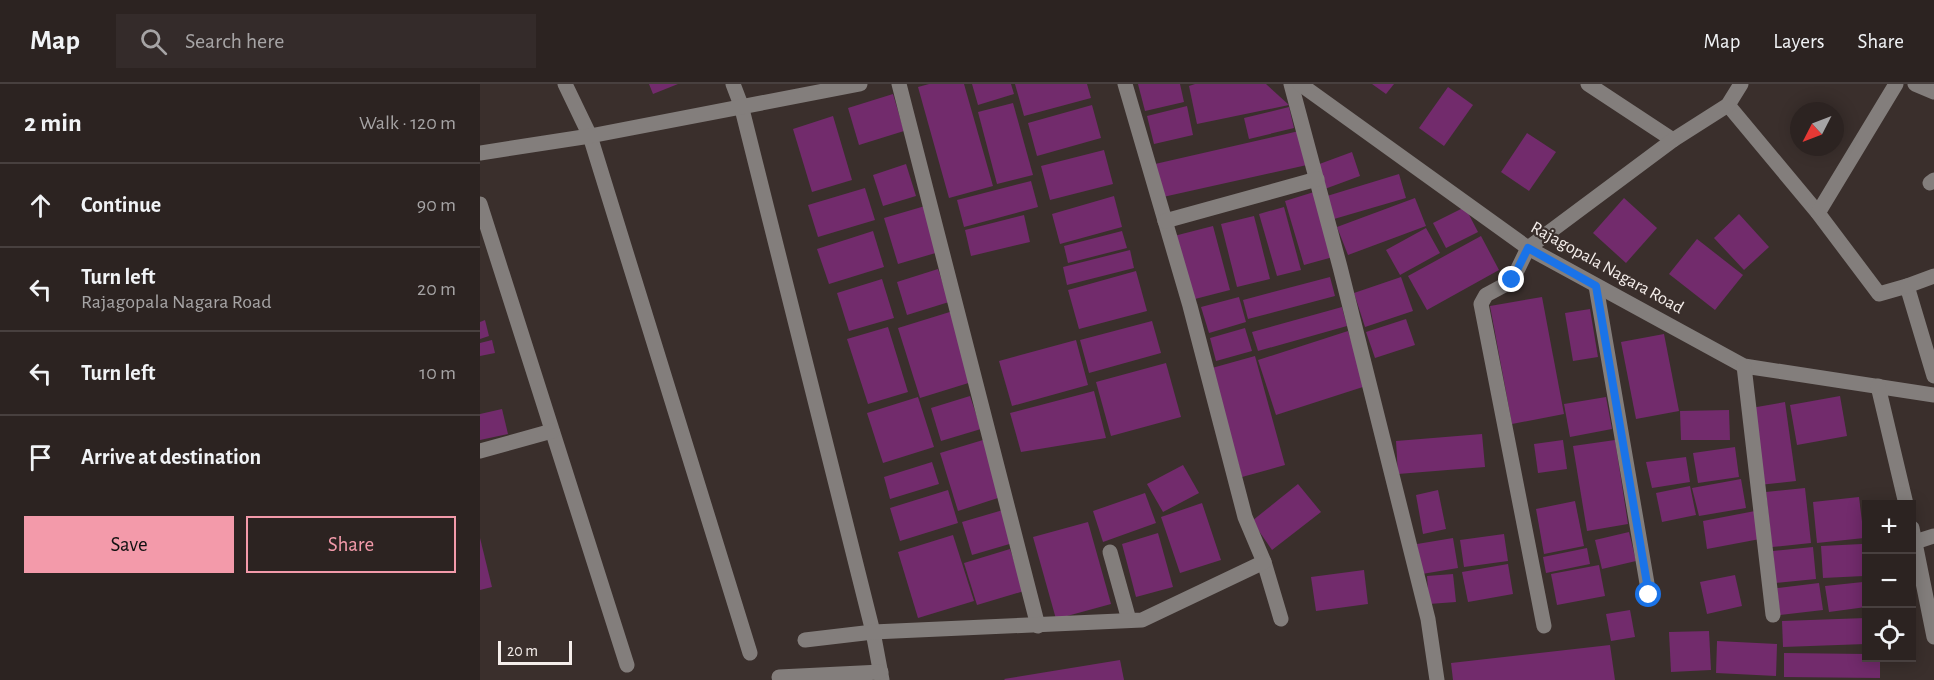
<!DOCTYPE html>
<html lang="en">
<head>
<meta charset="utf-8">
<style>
  :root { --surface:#2c2321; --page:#342b2a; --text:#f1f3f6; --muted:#a6a4a5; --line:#48403f; --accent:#f39aaa }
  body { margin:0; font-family:"Alegreya Sans",sans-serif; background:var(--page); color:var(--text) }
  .controls { position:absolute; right:18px; bottom:18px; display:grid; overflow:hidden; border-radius:0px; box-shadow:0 3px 15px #0003 }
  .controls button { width:54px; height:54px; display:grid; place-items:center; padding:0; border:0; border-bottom:2px solid var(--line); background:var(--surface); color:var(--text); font:30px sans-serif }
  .compass { position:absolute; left:1310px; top:18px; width:54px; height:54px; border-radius:50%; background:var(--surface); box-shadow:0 3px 15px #0003; rotate:228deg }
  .scale { position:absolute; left:18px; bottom:15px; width:74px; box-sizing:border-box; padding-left:6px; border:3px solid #f5eeeb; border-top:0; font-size:16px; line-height:21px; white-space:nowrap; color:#f5eeeb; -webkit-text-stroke:4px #3a2f2c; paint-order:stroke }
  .stop { position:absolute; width:18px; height:18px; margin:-14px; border:4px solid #1a73e8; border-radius:50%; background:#fff }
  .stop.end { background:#1a73e8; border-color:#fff; box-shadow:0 2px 6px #0008 }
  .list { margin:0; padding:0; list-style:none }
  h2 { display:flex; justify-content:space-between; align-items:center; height:78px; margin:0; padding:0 24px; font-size:26px }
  h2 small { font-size:20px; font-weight:400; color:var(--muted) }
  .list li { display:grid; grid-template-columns:39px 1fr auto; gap:18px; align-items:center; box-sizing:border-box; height:84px; padding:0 24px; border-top:2px solid var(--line) }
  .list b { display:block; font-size:22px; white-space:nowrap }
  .list p { margin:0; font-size:20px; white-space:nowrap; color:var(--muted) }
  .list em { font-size:20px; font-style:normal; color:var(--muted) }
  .actions { display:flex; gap:12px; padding:18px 24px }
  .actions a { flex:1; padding:14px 0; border:2px solid var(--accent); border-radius:0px; text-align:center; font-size:21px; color:var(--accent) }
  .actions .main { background:var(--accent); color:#111 }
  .icon { flex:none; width:33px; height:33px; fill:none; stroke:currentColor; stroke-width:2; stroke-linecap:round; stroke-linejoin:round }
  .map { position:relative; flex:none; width:1454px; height:596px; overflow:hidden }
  header { display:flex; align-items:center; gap:36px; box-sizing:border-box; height:84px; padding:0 30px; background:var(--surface); border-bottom:2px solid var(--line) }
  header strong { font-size:28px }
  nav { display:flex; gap:33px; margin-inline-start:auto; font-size:21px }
  .search { width:420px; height:54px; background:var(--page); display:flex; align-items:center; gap:15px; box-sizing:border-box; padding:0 21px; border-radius:0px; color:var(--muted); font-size:22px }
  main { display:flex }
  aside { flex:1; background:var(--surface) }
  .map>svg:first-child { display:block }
</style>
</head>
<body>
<header>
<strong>Map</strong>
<div class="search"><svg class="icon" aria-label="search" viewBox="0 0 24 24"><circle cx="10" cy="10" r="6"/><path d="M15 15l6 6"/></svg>Search here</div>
<nav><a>Map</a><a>Layers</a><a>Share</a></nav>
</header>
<main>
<aside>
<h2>2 min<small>Walk · 120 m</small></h2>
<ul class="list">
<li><svg class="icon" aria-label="ahead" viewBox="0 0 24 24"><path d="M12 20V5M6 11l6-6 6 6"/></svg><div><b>Continue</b></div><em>90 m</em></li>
<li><svg class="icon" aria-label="left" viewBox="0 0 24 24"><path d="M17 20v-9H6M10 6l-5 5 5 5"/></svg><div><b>Turn left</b><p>Rajagopala Nagara Road</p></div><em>20 m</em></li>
<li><svg class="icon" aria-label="left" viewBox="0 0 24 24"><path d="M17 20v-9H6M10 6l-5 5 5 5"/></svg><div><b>Turn left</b></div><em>10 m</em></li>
<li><svg class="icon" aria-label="arrive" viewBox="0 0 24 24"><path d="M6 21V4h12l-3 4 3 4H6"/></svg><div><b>Arrive at destination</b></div></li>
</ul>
<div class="actions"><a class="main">Save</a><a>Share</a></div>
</aside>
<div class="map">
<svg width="1454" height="596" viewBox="0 0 1454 596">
  <rect width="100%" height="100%" fill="#3a2f2c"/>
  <!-- building -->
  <g fill="#722b6c">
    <polygon points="169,0 198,0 173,10"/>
    <polygon points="449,0 484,0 513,102 469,114 438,3"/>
    <polygon points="492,0 531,0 534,10 498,21"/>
    <polygon points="535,0 607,0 611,14 544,32"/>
    <polygon points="658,0 700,0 704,18 665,27"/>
    <polygon points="715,0 786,0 809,21 717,40 709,2"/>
    <polygon points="892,0 914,0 906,10"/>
    <polygon points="968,3 993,21 964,62 939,44"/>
    <polygon points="413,10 424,47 379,61 368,24"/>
    <polygon points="533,19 553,91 517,100 498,28"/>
    <polygon points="612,21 621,54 557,72 548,39"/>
    <polygon points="707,22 713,51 674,60 667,32"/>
    <polygon points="809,23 814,44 769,55 764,34"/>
    <polygon points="353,32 372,96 332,108 313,45"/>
    <polygon points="819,47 827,81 683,113 675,80"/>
    <polygon points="1047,49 1076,68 1049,107 1021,88"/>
    <polygon points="624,66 633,100 570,116 561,82"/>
    <polygon points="872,68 880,92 842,106 834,82"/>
    <polygon points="426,80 436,112 403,122 393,91"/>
    <polygon points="919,90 926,114 854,135 847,112"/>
    <polygon points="551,97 558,123 484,143 477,116"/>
    <polygon points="385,104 395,136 338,153 328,121"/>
    <polygon points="834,108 853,173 824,181 805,117"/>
    <polygon points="634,112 642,143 580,160 572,130"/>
    <polygon points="935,114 946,142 868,171 857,143"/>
    <polygon points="1144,114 1177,144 1146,179 1113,149"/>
    <polygon points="445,122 459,168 418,180 404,134"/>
    <polygon points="804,123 821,186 797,192 779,130"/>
    <polygon points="985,123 998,148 966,164 953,139"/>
    <polygon points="1259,130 1289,163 1264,186 1234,154"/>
    <polygon points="544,131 550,158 491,172 485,146"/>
    <polygon points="774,132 790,195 757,203 741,140"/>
    <polygon points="733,142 750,206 711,216 694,152"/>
    <polygon points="946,144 960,169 920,191 906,166"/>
    <polygon points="393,147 404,183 349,200 337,165"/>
    <polygon points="642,147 647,164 588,179 584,162"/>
    <polygon points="1001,152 1019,186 947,226 928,192"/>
    <polygon points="1217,155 1263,191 1235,226 1189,190"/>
    <polygon points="650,166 654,184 587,201 583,183"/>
    <polygon points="458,185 469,218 427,231 417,198"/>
    <polygon points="656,187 667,227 599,245 588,206"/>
    <polygon points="850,193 855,212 768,235 763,216"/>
    <polygon points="921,193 933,227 885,243 874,209"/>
    <polygon points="402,195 414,234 369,247 357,209"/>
    <polygon points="759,213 766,238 729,249 721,223"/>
    <polygon points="1062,213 1084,330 1032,340 1010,222"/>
    <polygon points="862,223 867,242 778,267 772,248"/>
    <polygon points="1110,225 1118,273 1093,277 1085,229"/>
    <polygon points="473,227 495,297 440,314 418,244"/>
    <polygon points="926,235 935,261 895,274 886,248"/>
    <polygon points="5,236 9,252 0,255 0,238"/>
    <polygon points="672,237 681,269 609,289 600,256"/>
    <polygon points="408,243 428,308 388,320 367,255"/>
    <polygon points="765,244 772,267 736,277 730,254"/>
    <polygon points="868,247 886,302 796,331 778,276"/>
    <polygon points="1184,250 1199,327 1156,335 1141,258"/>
    <polygon points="12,256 15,269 0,272 0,259"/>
    <polygon points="596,256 608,301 532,322 519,277"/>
    <polygon points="775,272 805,381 762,393 732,284"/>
    <polygon points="686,279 701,333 631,352 616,298"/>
    <polygon points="614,307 626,354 541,368 530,329"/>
    <polygon points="490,312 501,345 461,357 451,324"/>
    <polygon points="1360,312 1367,352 1317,361 1310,321"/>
    <polygon points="438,313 454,363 403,379 387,329"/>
    <polygon points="1126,313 1132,345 1090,353 1084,320"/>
    <polygon points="1305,318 1316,397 1279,401 1271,324"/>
    <polygon points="22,325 28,350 0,356 0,330"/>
    <polygon points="1249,326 1250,356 1201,356 1200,327"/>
    <polygon points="1002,350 1005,383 918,390 916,357"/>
    <polygon points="503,356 521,413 478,427 460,369"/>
    <polygon points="1083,356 1087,385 1058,389 1054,360"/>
    <polygon points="1135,356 1148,440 1107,447 1093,362"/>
    <polygon points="1255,363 1259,393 1218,399 1213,369"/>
    <polygon points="1206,373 1210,398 1172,404 1166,378"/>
    <polygon points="452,378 459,400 410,415 404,393"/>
    <polygon points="703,381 719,409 683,428 667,400"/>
    <polygon points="1261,395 1266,424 1219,432 1212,404"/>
    <polygon points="818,400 841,428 792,466 772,437"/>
    <polygon points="1210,402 1216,431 1182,438 1176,409"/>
    <polygon points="1325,404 1331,459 1292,463 1286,408"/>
    <polygon points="468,406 478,439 420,457 410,424"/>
    <polygon points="958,406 966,445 943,450 936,411"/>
    <polygon points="665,409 676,439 623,458 613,427"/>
    <polygon points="1379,413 1384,454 1337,459 1333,418"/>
    <polygon points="1095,417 1104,462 1064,470 1056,425"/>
    <polygon points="722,419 741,476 700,489 681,433"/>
    <polygon points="523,426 533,459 492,471 482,438"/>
    <polygon points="1275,427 1280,455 1227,465 1223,437"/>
    <polygon points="608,438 631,520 576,535 553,453"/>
    <polygon points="1149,448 1156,477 1122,485 1115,456"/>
    <polygon points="678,449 693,503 656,513 642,460"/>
    <polygon points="1024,450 1028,477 984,483 980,456"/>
    <polygon points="473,451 494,517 438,534 418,468"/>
    <polygon points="0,454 12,503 0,506"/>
    <polygon points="973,454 978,484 942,490 937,460"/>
    <polygon points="1382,460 1384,492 1343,494 1341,462"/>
    <polygon points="1333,463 1336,495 1295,499 1293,467"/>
    <polygon points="1107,464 1110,480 1066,489 1063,473"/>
    <polygon points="530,465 544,507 497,521 484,479"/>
    <polygon points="1028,480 1033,510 988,518 982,488"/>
    <polygon points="1119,481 1125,512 1077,521 1071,490"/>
    <polygon points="884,486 888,520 836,527 831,493"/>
    <polygon points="973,490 976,518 949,520 947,492"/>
    <polygon points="1255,491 1262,522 1227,530 1220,498"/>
    <polygon points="1383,498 1386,523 1349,528 1345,502"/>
    <polygon points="1339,499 1343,526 1300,531 1297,504"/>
    <polygon points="1150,526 1155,553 1131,557 1126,530"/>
    <polygon points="1386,534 1386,560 1303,563 1302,537"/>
    <polygon points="1229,547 1231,586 1191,588 1189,548"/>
    <polygon points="1237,557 1297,560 1296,592 1236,589"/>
    <polygon points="1130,561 1135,596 973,596 971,579"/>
    <polygon points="1304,569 1386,570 1386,574 1400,574 1400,594 1304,593"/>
    <polygon points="640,576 644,596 525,596 524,595"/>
  </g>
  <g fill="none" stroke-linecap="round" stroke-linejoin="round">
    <!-- minor -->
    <g stroke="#837e7c" stroke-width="15">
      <polyline points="85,0 110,52 270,569"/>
      <polyline points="253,0 261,21 393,548 402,596"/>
      <polyline points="419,0 558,542"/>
      <polyline points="645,0 710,222 765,433 784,478 801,535"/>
      <polyline points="811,0 860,183 948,535 957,596"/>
      <polyline points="820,0 1048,164 1264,282 1454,311"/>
      <polyline points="1108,0 1193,56"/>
      <polyline points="1435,0 1454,8"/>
      <polyline points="1248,21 1338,129 1399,210 1427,202 1454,292"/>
      <polyline points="0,69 110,52 380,0"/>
      <polyline points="1450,99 1454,96"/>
      <polyline points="0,120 147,581"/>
      <polyline points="1338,129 1416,0"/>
      <polyline points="685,137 837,95"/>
      <polyline points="1116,202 1169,511"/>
      <polyline points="1427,202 1454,192"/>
      <polyline points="1264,282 1293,531"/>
      <polyline points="1398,302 1426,420"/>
      <polyline points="0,367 72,347"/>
      <polyline points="1432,444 1454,553"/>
      <polyline points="1435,458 1454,452"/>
      <polyline points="630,468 649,536"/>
      <polyline points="1064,542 1001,220 1006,211 1032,197 1048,164 1193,56 1248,21 1261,0"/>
      <polyline points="325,556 393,548 662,536 784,478"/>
      <polyline points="299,593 401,588"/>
    </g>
  </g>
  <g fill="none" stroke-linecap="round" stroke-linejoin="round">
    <!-- route -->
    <polyline stroke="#1a73e8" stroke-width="8" points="1032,196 1048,164 1116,202 1169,511"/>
  </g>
  <g text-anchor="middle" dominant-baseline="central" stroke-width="4.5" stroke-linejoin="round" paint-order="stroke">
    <!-- street labels -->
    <g font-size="18" fill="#f5eeeb" stroke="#3a2f2c">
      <text transform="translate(1127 184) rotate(29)">Rajagopala Nagara Road</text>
    </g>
  </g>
</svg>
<div class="controls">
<button>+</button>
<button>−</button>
<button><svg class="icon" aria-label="locate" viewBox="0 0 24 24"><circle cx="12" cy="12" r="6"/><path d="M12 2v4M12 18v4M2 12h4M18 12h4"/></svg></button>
</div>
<svg class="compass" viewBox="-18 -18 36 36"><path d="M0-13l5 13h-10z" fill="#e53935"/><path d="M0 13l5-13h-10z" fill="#a6a4a5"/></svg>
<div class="scale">20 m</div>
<div class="stop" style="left:1169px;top:511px"></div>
<div class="stop end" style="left:1032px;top:196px"></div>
</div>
</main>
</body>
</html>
